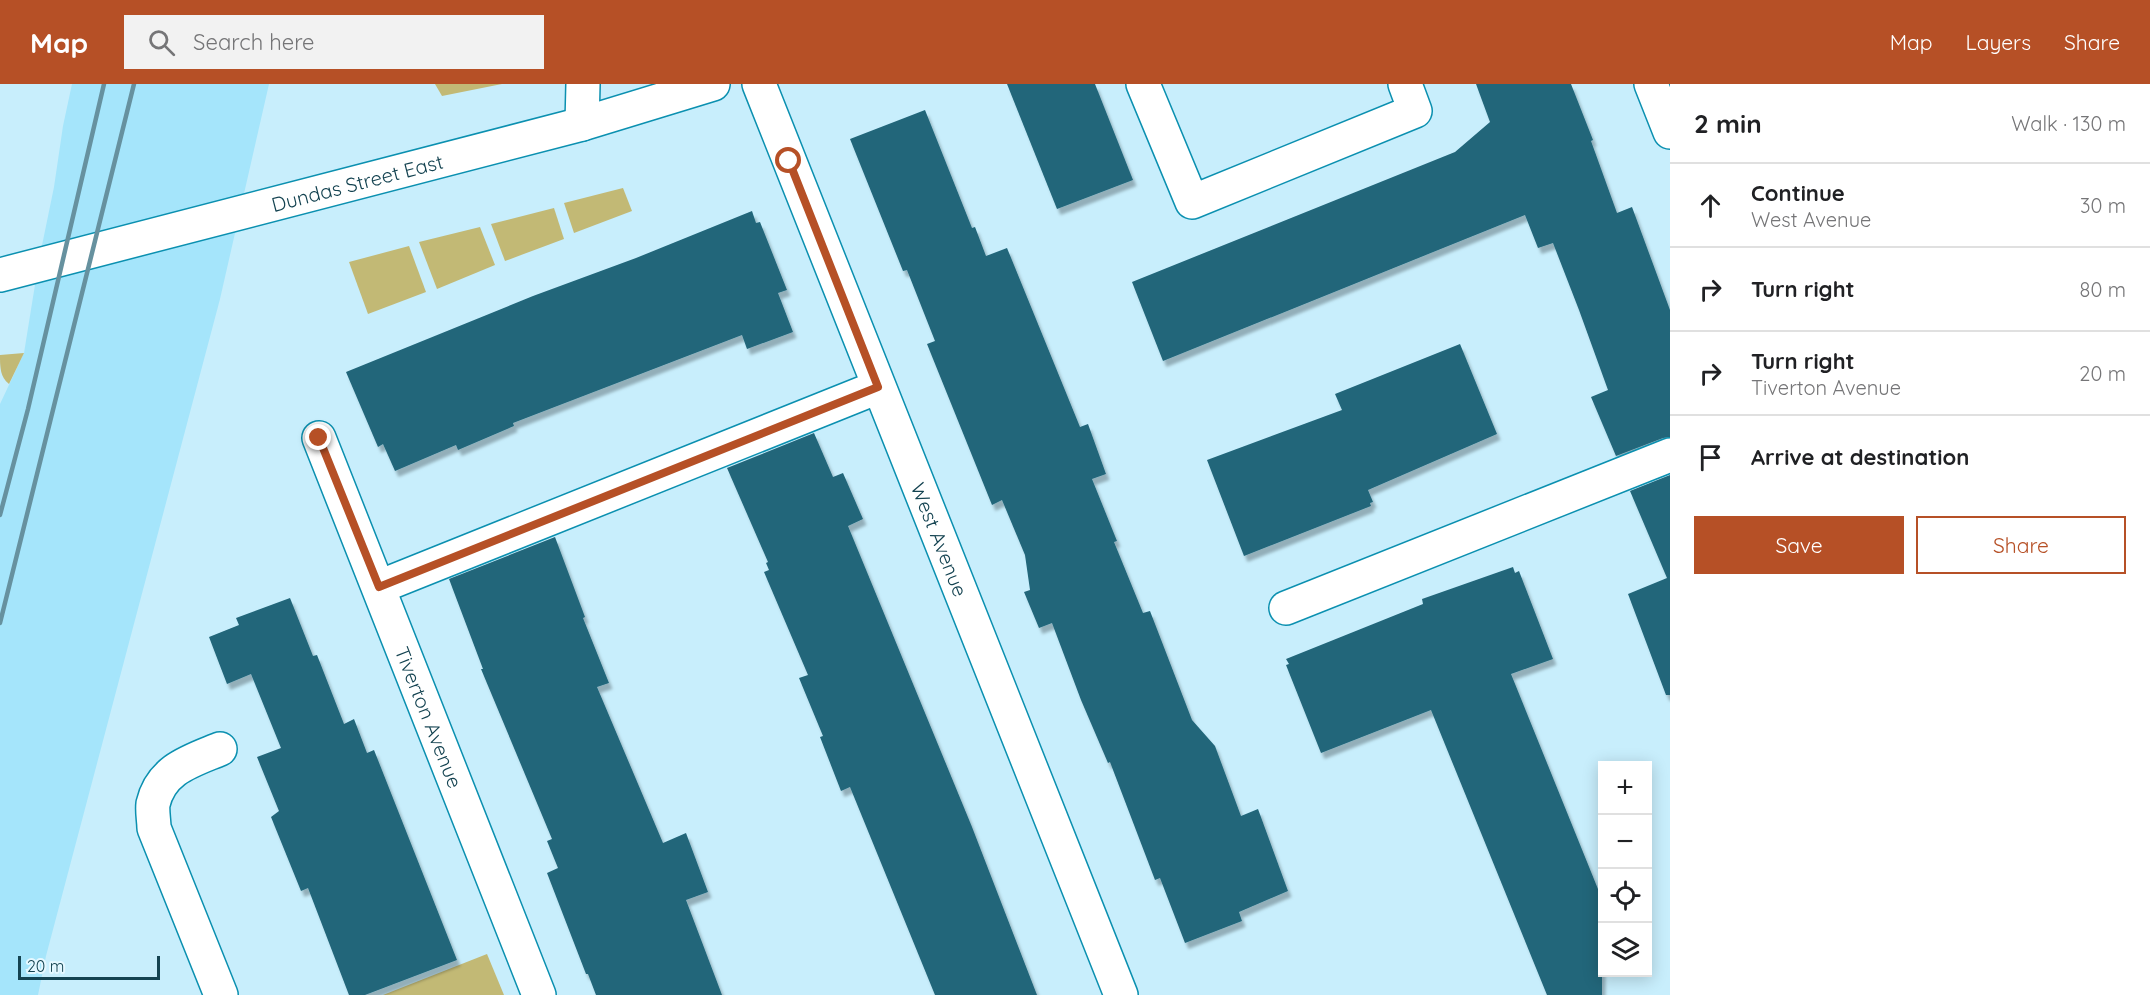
<!DOCTYPE html>
<html lang="en">
<head>
<meta charset="utf-8">
<style>
  :root { --surface:#fff; --page:#f2f2f2; --text:#202124; --muted:#757577; --line:#e0e0e0; --accent:#b65026 }
  body { margin:0; font-family:Quicksand,sans-serif; background:var(--page); color:var(--text) }
  .controls { position:absolute; right:18px; bottom:18px; display:grid; overflow:hidden; border-radius:0px; box-shadow:0 3px 15px #0003 }
  .controls button { width:54px; height:54px; display:grid; place-items:center; padding:0; border:0; border-bottom:2px solid var(--line); background:var(--surface); color:var(--text); font:30px sans-serif }
  .scale { position:absolute; left:18px; bottom:15px; width:142px; box-sizing:border-box; padding-left:6px; border:3px solid #144351; border-top:0; font-size:16px; line-height:21px; white-space:nowrap; color:#144351; -webkit-text-stroke:4px #e5f8ff; paint-order:stroke }
  .stop { position:absolute; width:18px; height:18px; margin:-14px; border:4px solid #b65026; border-radius:50%; background:#fff }
  .stop.end { background:#b65026; border-color:#fff; box-shadow:0 2px 6px #0008 }
  .list { margin:0; padding:0; list-style:none }
  h2 { display:flex; justify-content:space-between; align-items:center; height:78px; margin:0; padding:0 24px; font-size:26px }
  h2 small { font-size:20px; font-weight:400; color:var(--muted) }
  .list li { display:grid; grid-template-columns:39px 1fr auto; gap:18px; align-items:center; box-sizing:border-box; height:84px; padding:0 24px; border-top:2px solid var(--line) }
  .list b { display:block; font-size:22px; white-space:nowrap }
  .list p { margin:0; font-size:20px; white-space:nowrap; color:var(--muted) }
  .list em { font-size:20px; font-style:normal; color:var(--muted) }
  .actions { display:flex; gap:12px; padding:18px 24px }
  .actions a { flex:1; padding:14px 0; border:2px solid var(--accent); border-radius:0px; text-align:center; font-size:21px; color:var(--accent) }
  .actions .main { background:var(--accent); color:#fff }
  .icon { flex:none; width:33px; height:33px; fill:none; stroke:currentColor; stroke-width:2; stroke-linecap:round; stroke-linejoin:round }
  .map { position:relative; flex:none; width:1670px; height:911px; overflow:hidden }
  header { display:flex; align-items:center; gap:36px; box-sizing:border-box; height:84px; padding:0 30px; background:var(--accent); color:#fff }
  header strong { font-size:28px }
  nav { display:flex; gap:33px; margin-inline-start:auto; font-size:21px }
  .search { width:420px; height:54px; background:var(--page); display:flex; align-items:center; gap:15px; box-sizing:border-box; padding:0 21px; border-radius:0px; color:var(--muted); font-size:22px }
  main { display:flex }
  aside { flex:1; background:var(--surface) }
  .map>svg:first-child { display:block }
</style>
</head>
<body>
<header>
<strong>Map</strong>
<div class="search"><svg class="icon" aria-label="search" viewBox="0 0 24 24"><circle cx="10" cy="10" r="6"/><path d="M15 15l6 6"/></svg>Search here</div>
<nav><a>Map</a><a>Layers</a><a>Share</a></nav>
</header>
<main>
<div class="map">
<svg width="1670" height="911" viewBox="0 0 1670 911">
  <defs>
    <filter id="shadow"><feDropShadow dx="3.5" dy="6" stdDeviation="1.5" flood-color="#0004"/></filter>
  </defs>
  <rect width="100%" height="100%" fill="#c8eefc"/>
  <!-- built -->
  <polygon fill="#a5e5fb" points="72,0 269,0 220,215 46,872 38,911 0,911 0,320 24,269 39,176 54,103 63,42"/>
  <!-- green -->
  <g fill="#c2b975">
    <polygon points="435,0 502,0 442,12"/>
    <polygon points="623,104 632,127 574,149 564,119"/>
    <polygon points="554,124 564,155 505,177 491,140"/>
    <polygon points="480,143 495,181 437,205 419,158"/>
    <polygon points="409,162 426,208 368,230 349,178"/>
    <path d="M 24,269 L 9,300 C 0,293 0,283 0,271 Z"/>
    <polygon points="487,870 504,911 383,911"/>
  </g>
  <!-- building -->
  <g fill="#21667a" filter="url(#shadow)">
    <polygon points="1007,0 1095,0 1133,96 1057,125"/>
    <polygon points="1476,0 1571,0 1593,56 1591,57 1617,129 1632,123 1670,226 1670,353 1663,354 1616,372 1591,313 1608,306 1579,226 1553,159 1538,164 1525,131 1163,277 1132,198 1455,68 1490,38"/>
    <polygon points="925,26 972,144 975,143 986,172 1007,164 1080,343 1088,340 1106,390 1092,395 1117,457 1114,458 1143,529 1150,527 1192,636 1215,662 1241,732 1258,725 1288,807 1239,828 1242,837 1185,859 1160,794 1155,796 1110,678 1108,679 1081,616 1052,539 1039,544 1024,508 1030,506 1025,471 1002,416 992,421 927,260 935,257 907,186 903,187 850,55"/>
    <polygon points="752,127 756,139 760,138 787,206 778,209 793,248 747,265 742,251 513,339 514,342 458,366 456,361 395,387 383,360 378,363 346,288 533,212 636,174"/>
    <polygon points="1460,260 1497,350 1368,406 1373,418 1370,419 1371,422 1244,472 1207,376 1342,326 1335,310"/>
    <polygon points="814,349 833,393 843,389 863,435 848,442 972,743 1037,911 935,911 850,703 841,707 820,653 823,652 799,594 808,591 764,488 769,486 766,479 768,478 727,384"/>
    <polygon points="1670,391 1670,611 1666,611 1628,510 1667,494 1630,407"/>
    <polygon points="555,453 585,533 583,534 609,599 597,603 663,759 686,749 708,808 686,816 722,911 596,911 588,890 586,890 547,789 558,784 547,757 552,755 481,585 483,585 449,495"/>
    <polygon points="1513,483 1515,489 1519,487 1553,575 1511,590 1602,815 1602,911 1547,911 1431,626 1321,669 1286,581 1289,580 1286,575 1423,520 1422,515"/>
    <polygon points="290,514 313,572 317,571 344,640 354,635 367,669 374,666 457,876 365,911 349,911 308,804 301,807 271,733 279,727 257,673 281,664 251,590 227,600 209,553 239,541 236,534"/>
  </g>
  <g fill="none" stroke-linecap="round" stroke-linejoin="round">
    <!-- minor casing -->
    <g stroke="#0b90b0" stroke-width="36">
      <g id="minor">
        <path id="s1" d="M 759,0 L 1121,911"/>
        <polyline points="1143,0 1192,118 1415,27 1405,0"/>
        <polyline points="1651,0 1670,48"/>
        <polyline points="582,40 583,0"/>
        <path id="s2" d="M 0,191 L 582,40 L 713,0"/>
        <path id="s3" d="M 319,354 L 539,911"/>
        <polyline points="379,503 878,303"/>
        <polyline points="1286,524 1670,371"/>
        <path d="M 220,665 C 191,677 161,685 153,720 C 152,728 154,737 154,744 L 221,911"/>
      </g>
    </g>
    <!-- minor -->
    <use href="#minor" stroke="#fff" stroke-width="33"/>
    <!-- rail -->
    <g stroke="#66919f" stroke-width="4.5">
      <polyline points="0,431 28,325 104,0"/>
      <polyline points="0,539 134,0"/>
    </g>
  </g>
  <g fill="none" stroke-linecap="round" stroke-linejoin="round">
    <!-- route -->
    <polyline stroke="#b65026" stroke-width="8" points="319,354 379,503 878,303 789,77"/>
  </g>
  <g text-anchor="middle" dominant-baseline="central" stroke-width="6" stroke-linejoin="round" paint-order="stroke">
    <!-- street labels -->
    <g font-size="20" fill="#144351" stroke="#e5f8ff">
      <text stroke="none"><textPath href="#s2" startOffset="369">Dundas Street East</textPath></text>
      <text stroke="none"><textPath href="#s1" startOffset="490">West Avenue</textPath></text>
      <text stroke="none"><textPath href="#s3" startOffset="300">Tiverton Avenue</textPath></text>
    </g>
  </g>
</svg>
<div class="controls">
<button>+</button>
<button>−</button>
<button><svg class="icon" aria-label="locate" viewBox="0 0 24 24"><circle cx="12" cy="12" r="6"/><path d="M12 2v4M12 18v4M2 12h4M18 12h4"/></svg></button>
<button><svg class="icon" aria-label="layers" viewBox="0 0 24 24"><path d="M12 4l9 5-9 5-9-5zM3 14l9 5 9-5"/></svg></button>
</div>
<div class="scale">20 m</div>
<div class="stop" style="left:789px;top:77px"></div>
<div class="stop end" style="left:319px;top:354px"></div>
</div>
<aside>
<h2>2 min<small>Walk · 130 m</small></h2>
<ul class="list">
<li><svg class="icon" aria-label="ahead" viewBox="0 0 24 24"><path d="M12 20V5M6 11l6-6 6 6"/></svg><div><b>Continue</b><p>West Avenue</p></div><em>30 m</em></li>
<li><svg class="icon" aria-label="right" viewBox="0 0 24 24"><path d="M7 20v-9h11M14 6l5 5-5 5"/></svg><div><b>Turn right</b></div><em>80 m</em></li>
<li><svg class="icon" aria-label="right" viewBox="0 0 24 24"><path d="M7 20v-9h11M14 6l5 5-5 5"/></svg><div><b>Turn right</b><p>Tiverton Avenue</p></div><em>20 m</em></li>
<li><svg class="icon" aria-label="arrive" viewBox="0 0 24 24"><path d="M6 21V4h12l-3 4 3 4H6"/></svg><div><b>Arrive at destination</b></div></li>
</ul>
<div class="actions"><a class="main">Save</a><a>Share</a></div>
</aside>
</main>
</body>
</html>
